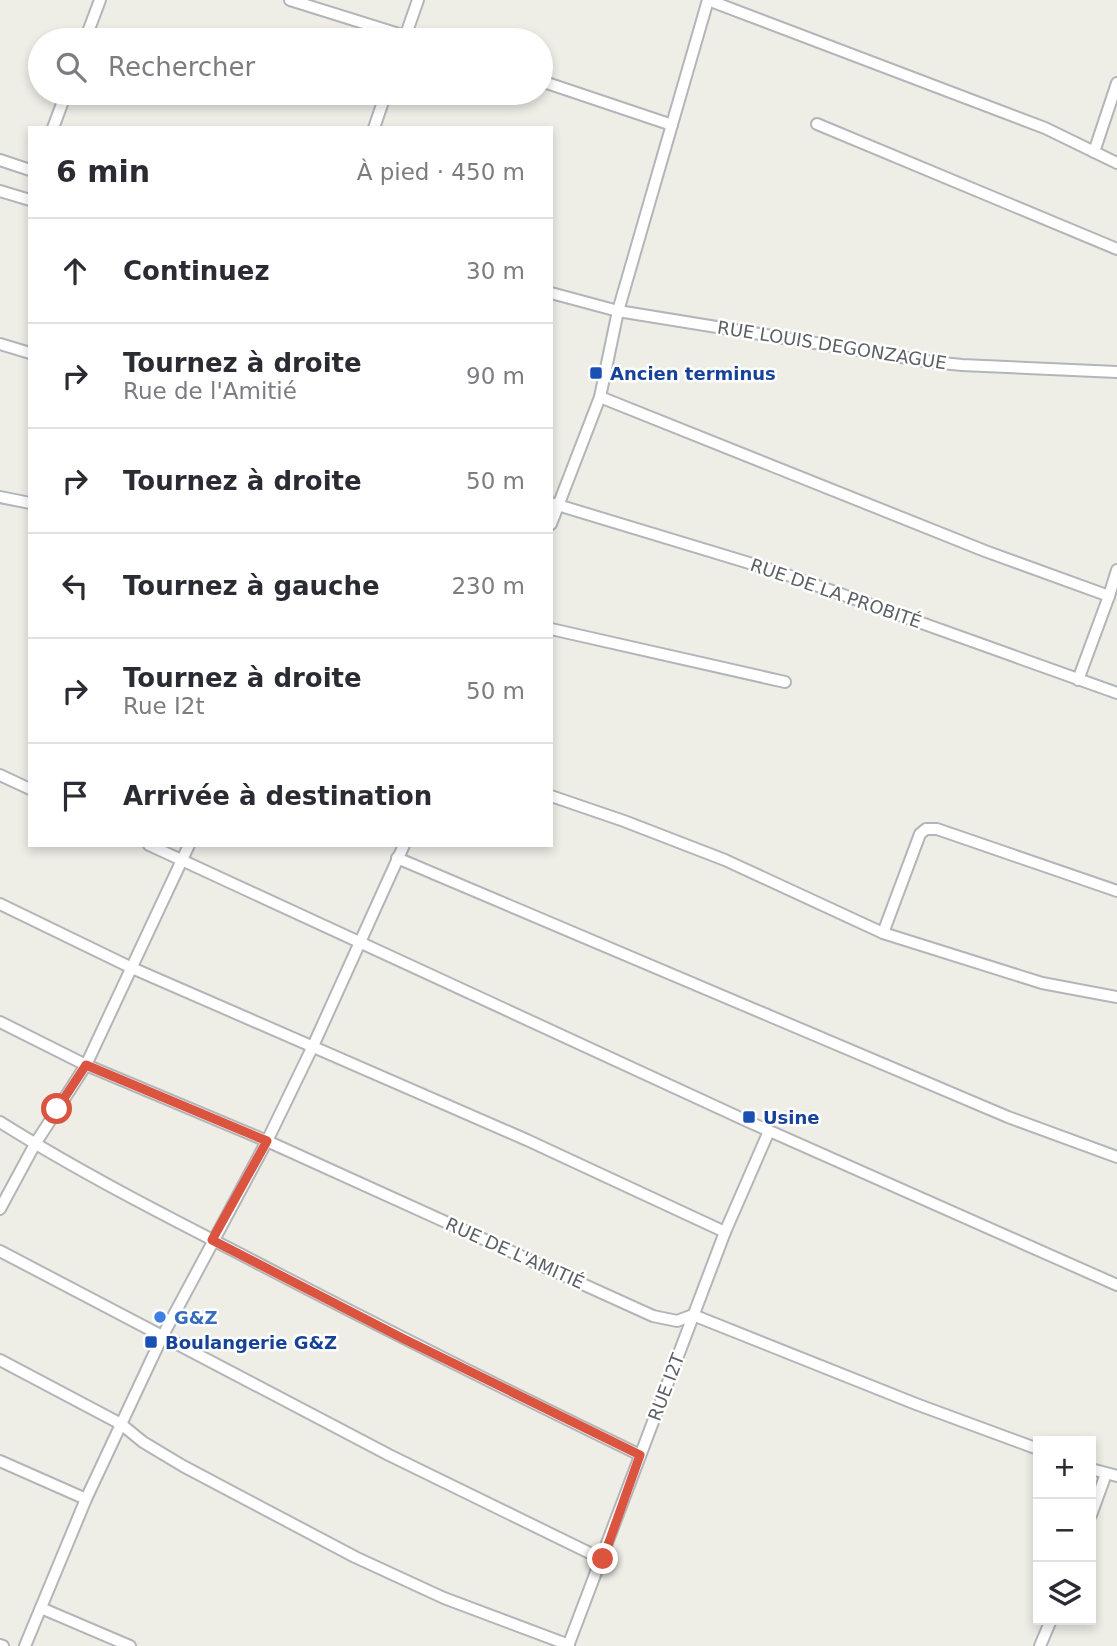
<!DOCTYPE html>
<html lang="fr">
<head>
<meta charset="utf-8">
<style>
  :root { --surface:#fff; --page:#f2f2f3; --text:#2b2b33; --muted:#7c7c81; --line:#e1e1e2 }
  body { margin:0; font-family:"DejaVu Sans",sans-serif; background:var(--page); color:var(--text) }
  .controls { position:absolute; right:21px; bottom:21px; display:grid; overflow:hidden; border-radius:0px; box-shadow:0 4px 10px #0003 }
  .controls button { width:63px; height:63px; display:grid; place-items:center; padding:0; border:0; border-bottom:2px solid var(--line); background:var(--surface); color:var(--text); font:35px sans-serif }
  .stop { position:absolute; width:21px; height:21px; margin:-16px; border:5px solid #da5440; border-radius:50%; background:#fff }
  .stop.end { background:#da5440; border-color:#fff; box-shadow:0 2px 7px #0008 }
  .list { margin:0; padding:0; list-style:none }
  h2 { display:flex; justify-content:space-between; align-items:center; height:91px; margin:0; padding:0 28px; font-size:30px }
  h2 small { font-size:23px; font-weight:400; color:var(--muted) }
  .list li { display:grid; grid-template-columns:46px 1fr auto; gap:21px; align-items:center; box-sizing:border-box; height:105px; padding:0 28px; border-top:2px solid var(--line) }
  .list b { display:block; font-size:26px; white-space:nowrap }
  .list p { margin:0; font-size:23px; white-space:nowrap; color:var(--muted) }
  .list em { font-size:23px; font-style:normal; color:var(--muted) }
  .icon { flex:none; width:38px; height:38px; fill:none; stroke:currentColor; stroke-width:2; stroke-linecap:round; stroke-linejoin:round }
  .map { position:relative; flex:none; width:1117px; height:1646px; overflow:hidden }
  .search { position:absolute; background:var(--surface); box-shadow:0 4px 10px #0003; left:28px; top:28px; width:525px; height:77px; display:flex; align-items:center; gap:18px; box-sizing:border-box; padding:0 24px; border-radius:38px; color:var(--muted); font-size:26px }
  .panel { position:absolute; background:var(--surface); box-shadow:0 4px 10px #0003; left:28px; top:126px; width:525px; height:721px; border-radius:0px }
  .map>svg:first-child { display:block }
</style>
</head>
<body>
<div class="map">
<svg width="1117" height="1646" viewBox="0 0 1117 1646">
  <rect width="100%" height="100%" fill="#eeede6"/>
  <g fill="none" stroke-linecap="round" stroke-linejoin="round">
    <!-- street casing -->
    <g stroke="#b3b5b9" stroke-width="14">
      <g id="street">
        <polyline points="290,0 418,40"/>
        <polyline points="708,0 1045,128 1117,163"/>
        <polyline points="85,40 100,0"/>
        <polyline points="404,40 418,0"/>
        <polyline points="541,81 672,125"/>
        <polyline points="817,124 1117,249"/>
        <polyline points="53,128 66,93"/>
        <polyline points="374,128 386,93"/>
        <polyline points="1094,152 1117,83"/>
        <polyline points="0,160 30,170"/>
        <polyline points="0,191 30,200"/>
        <polyline points="551,293 618,311 932,362 962,365 1117,372"/>
        <polyline points="0,344 30,353"/>
        <polyline points="600,397 985,551 1109,596 1078,680"/>
        <polyline points="0,497 30,503"/>
        <polyline points="551,503 782,573 1117,693"/>
        <polyline points="551,524 600,397 618,311 708,0"/>
        <polyline points="1109,596 1117,570"/>
        <polyline points="551,629 785,682"/>
        <polyline points="0,775 30,789"/>
        <polyline points="551,796 624,821 725,860 883,933 1042,983 1117,997"/>
        <polyline points="149,845 747,1121 1117,1285"/>
        <polyline points="397,858 1008,1117 1117,1157"/>
        <polyline points="0,904 132,968 527,1140 725,1232"/>
        <polyline points="883,933 920,834 926,829 937,829 1117,891"/>
        <polyline points="0,1022 86,1065 267,1141 653,1316 677,1321 693,1315 916,1404 1038,1449"/>
        <path d="M 0,1122 C 78,1171 160,1213 242,1255 C 374,1324 506,1390 640,1455"/>
        <polyline points="0,1209 35,1144 86,1065 189,845"/>
        <polyline points="0,1251 389,1455 602,1559"/>
        <polyline points="0,1360 121,1424 143,1442 183,1466 355,1557 444,1598 569,1645"/>
        <polyline points="0,1461 86,1499"/>
        <polyline points="1091,1469 1117,1476"/>
        <polyline points="1091,1515 1106,1474"/>
        <polyline points="41,1608 130,1646"/>
        <polyline points="0,1645 3,1646"/>
        <polyline points="25,1646 86,1499 162,1337 267,1141 313,1046 404,845"/>
        <polyline points="568,1646 725,1232 769,1131"/>
        <polyline points="1040,1646 1051,1620"/>
      </g>
    </g>
    <!-- street -->
    <use href="#street" stroke="#fff" stroke-width="10"/>
  </g>
  <g fill="none" stroke-linecap="round" stroke-linejoin="round">
    <!-- route -->
    <polyline stroke="#da5440" stroke-width="9" points="57,1109 86,1065 267,1141 212,1240 404,1339 640,1455 603,1559"/>
  </g>
  <!-- markers -->
  <g fill="#1a4fb4" stroke="#fff" stroke-width="2.5">
    <rect x="589" y="366" width="14" height="14" rx="3.5"/>
    <rect x="742" y="1110" width="14" height="14" rx="3.5"/>
    <rect x="144" y="1335" width="14" height="14" rx="3.5"/>
  </g>
  <circle fill="#3f7fe0" stroke="#fff" stroke-width="2.5" cx="160" cy="1317" r="7"/>
  <g text-anchor="middle" dominant-baseline="central" stroke-width="5" stroke-linejoin="round" paint-order="stroke">
    <!-- street labels -->
    <g font-size="18" fill="#5d6065" stroke="#fff">
      <text transform="translate(832 345) rotate(9)">RUE LOUIS DEGONZAGUE</text>
      <text transform="translate(836 593) rotate(19)">RUE DE LA PROBITÉ</text>
      <text transform="translate(515 1253) rotate(24)">RUE DE L'AMITIÉ</text>
      <text transform="translate(666 1387) rotate(-69)">RUE I2T</text>
    </g>
    <!-- transit labels -->
    <g font-size="18" font-weight="bold" fill="#164399" stroke="#fff" text-anchor="start">
      <text x="610" y="373">Ancien terminus</text>
      <text x="763" y="1117">Usine</text>
      <text x="165" y="1342">Boulangerie G&amp;Z</text>
    </g>
    <!-- shop labels -->
    <g font-size="18" font-weight="bold" fill="#366cbe" stroke="#fff" text-anchor="start">
      <text x="174" y="1317">G&amp;Z</text>
    </g>
  </g>
</svg>
<div class="controls">
<button>+</button>
<button>−</button>
<button><svg class="icon" aria-label="layers" viewBox="0 0 24 24"><path d="M12 4l9 5-9 5-9-5zM3 14l9 5 9-5"/></svg></button>
</div>
<div class="stop" style="left:57px;top:1109px"></div>
<div class="stop end" style="left:603px;top:1559px"></div>
<div class="search"><svg class="icon" aria-label="search" viewBox="0 0 24 24"><circle cx="10" cy="10" r="6"/><path d="M15 15l6 6"/></svg>Rechercher</div>
<section class="panel">
<h2>6 min<small>À pied · 450 m</small></h2>
<ul class="list">
<li><svg class="icon" aria-label="ahead" viewBox="0 0 24 24"><path d="M12 20V5M6 11l6-6 6 6"/></svg><div><b>Continuez</b></div><em>30 m</em></li>
<li><svg class="icon" aria-label="right" viewBox="0 0 24 24"><path d="M7 20v-9h11M14 6l5 5-5 5"/></svg><div><b>Tournez à droite</b><p>Rue de l'Amitié</p></div><em>90 m</em></li>
<li><svg class="icon" aria-label="right" viewBox="0 0 24 24"><path d="M7 20v-9h11M14 6l5 5-5 5"/></svg><div><b>Tournez à droite</b></div><em>50 m</em></li>
<li><svg class="icon" aria-label="left" viewBox="0 0 24 24"><path d="M17 20v-9H6M10 6l-5 5 5 5"/></svg><div><b>Tournez à gauche</b></div><em>230 m</em></li>
<li><svg class="icon" aria-label="right" viewBox="0 0 24 24"><path d="M7 20v-9h11M14 6l5 5-5 5"/></svg><div><b>Tournez à droite</b><p>Rue I2t</p></div><em>50 m</em></li>
<li><svg class="icon" aria-label="arrive" viewBox="0 0 24 24"><path d="M6 21V4h12l-3 4 3 4H6"/></svg><div><b>Arrivée à destination</b></div></li>
</ul>
</section>
</div>
</body>
</html>
